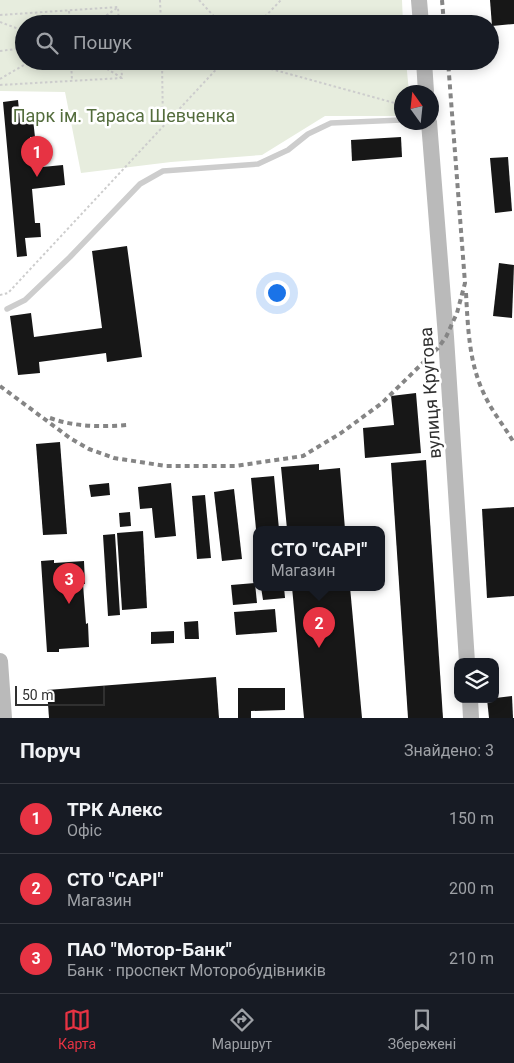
<!DOCTYPE html>
<html lang="uk">
<head>
<meta charset="utf-8">
<style>
  :root { --surface:#171b24; --page:#20242c; --text:#f1f3f6; --muted:#9ea1a6; --line:#363941; --accent:#e73343 }
  body { margin:0; font-family:Roboto,sans-serif; background:var(--page); color:var(--text) }
  .controls { position:absolute; right:15px; bottom:15px; display:grid; overflow:hidden; border-radius:10px; box-shadow:0 2px 12px #0003 }
  .controls button { width:45px; height:45px; display:grid; place-items:center; padding:0; border:0; border-bottom:1px solid var(--line); background:var(--surface); color:var(--text); font:25px sans-serif }
  .compass { position:absolute; left:394px; top:85px; width:45px; height:45px; border-radius:50%; background:var(--surface); box-shadow:0 2px 12px #0003; rotate:345deg }
  .scale { position:absolute; left:15px; bottom:12px; width:90px; box-sizing:border-box; padding-left:5px; border:2px solid #303030; border-top:0; font-size:14px; line-height:18px; white-space:nowrap; color:#303030; -webkit-text-stroke:4px #fff; paint-order:stroke }
  .you { position:absolute; left:276px; top:292px; width:18px; height:18px; margin:-12px; border:4px solid #fff; border-radius:50%; background:#1a73e8; box-shadow:0 0 0 8px #1a73e833 }
  .badge { display:grid; place-items:center; width:32px; height:32px; border-radius:50%; background:var(--accent); color:#fff; font-size:16px; font-weight:700 }
  .pin { position:absolute; translate:-50% -41px; filter:drop-shadow(0 1px 2px #0008) }
  .pin::after { content:''; position:absolute; top:26px; width:18px; height:15px; background:inherit; clip-path:polygon(0 0,100% 0,50% 100%) }
  .popup { position:absolute; left:253px; top:526px; width:132px; height:65px; box-sizing:border-box; display:grid; place-content:center; border-radius:10px; background:var(--surface); filter:drop-shadow(0 1px 4px #0005); font-size:16px; white-space:nowrap; color:var(--muted) }
  .popup b { font-size:19px; color:var(--text) }
  .popup::after { content:''; position:absolute; left:50%; top:100%; margin-left:-10px; border:10px solid transparent; border-top-color:var(--surface) }
  .list { margin:0; padding:0; list-style:none }
  h2 { display:flex; justify-content:space-between; align-items:center; height:65px; margin:0; padding:0 20px; font-size:21px }
  h2 small { font-size:16px; font-weight:400; color:var(--muted) }
  .list li { display:grid; grid-template-columns:32px 1fr auto; gap:15px; align-items:center; box-sizing:border-box; height:70px; padding:0 20px; border-top:1px solid var(--line) }
  .list b { display:block; font-size:19px; white-space:nowrap }
  .list p { margin:0; font-size:16px; white-space:nowrap; color:var(--muted) }
  .list em { font-size:16px; font-style:normal; color:var(--muted) }
  .icon { flex:none; width:28px; height:28px; fill:none; stroke:currentColor; stroke-width:2; stroke-linecap:round; stroke-linejoin:round }
  .map { position:relative; flex:none; width:514px; height:718px; overflow:hidden }
  .search { position:absolute; background:var(--surface); box-shadow:0 2px 12px #0003; left:15px; right:15px; top:15px; height:55px; display:flex; align-items:center; gap:12px; box-sizing:border-box; padding:0 18px; border-radius:28px; color:var(--muted); font-size:19px }
  .sheet { height:275px; background:var(--surface) }
  nav { display:flex; justify-content:space-around; align-items:center; box-sizing:border-box; height:70px; border-top:1px solid var(--line); background:var(--surface); font-size:14px; color:var(--muted) }
  nav a { display:grid; justify-items:center; gap:2px }
  nav .on { color:var(--accent) }
  .map>svg:first-child { display:block }
</style>
</head>
<body>
<div class="map">
<svg width="514" height="718" viewBox="0 0 514 718">
  <rect width="100%" height="100%" fill="#fff"/>
  <!-- green -->
  <polygon fill="#e7edde" points="0,0 402,0 403,24 24,24 24,61 406,61 409,92 402,92 401,116 325,116 262,155 171,162 81,173 65,92 0,91"/>
  <!-- building -->
  <g fill="#171717">
    <polygon points="490,0 514,0 514,24 492,26"/>
    <polygon points="18,100 20,120 33,119 35,137 30,137 32,168 63,165 65,185 32,189 35,223 40,223 41,237 25,238 27,256 17,257 3,102"/>
    <polygon points="401,137 402,157 352,161 351,140"/>
    <polygon points="508,157 512,211 495,213 490,158"/>
    <polygon points="127,246 142,357 107,362 106,353 39,362 40,373 18,375 10,316 31,313 34,337 102,328 92,251"/>
    <polygon points="499,263 514,265 512,318 493,316"/>
    <polygon points="416,393 421,453 365,458 363,428 394,425 391,396"/>
    <polygon points="60,442 67,534 43,535 36,444"/>
    <polygon points="426,460 443,718 408,718 391,463"/>
    <polygon points="319,464 319,470 340,468 345,529 287,529 281,467"/>
    <polygon points="274,476 279,529 256,529 251,478"/>
    <polygon points="109,483 110,495 91,497 89,485"/>
    <polygon points="171,483 176,536 155,538 152,508 140,509 138,487"/>
    <polygon points="234,489 242,559 222,561 214,492"/>
    <polygon points="205,495 211,558 197,559 192,496"/>
    <polygon points="514,507 514,596 487,598 482,509"/>
    <polygon points="130,512 131,526 120,527 119,513"/>
    <polygon points="143,531 147,608 122,610 117,533"/>
    <polygon points="115,534 120,615 108,616 103,535"/>
    <polygon points="54,560 54,563 84,561 85,584 83,584 86,624 88,623 89,647 59,649 59,652 47,652 41,561"/>
    <polygon points="255,583 257,603 233,605 231,585"/>
    <polygon points="261,587 284,587 285,598 263,600"/>
    <polygon points="292,587 350,587 362,718 304,718"/>
    <polygon points="275,609 277,632 236,635 234,612"/>
    <polygon points="198,621 199,639 185,639 184,622"/>
    <polygon points="174,631 174,643 151,644 151,632"/>
    <polygon points="216,677 219,718 49,718 47,690"/>
    <polygon points="238,688 285,688 285,710 251,711 251,718 238,718"/>
    <polygon points="512,696 513,718 489,718 487,699"/>
  </g>
  <g fill="none" stroke-linecap="round" stroke-linejoin="round">
    <!-- path -->
    <g stroke="#cdcdcd" stroke-width="2" stroke-dasharray="2.5 2.5" stroke-linecap="butt">
      <polyline points="160,0 161,24"/>
      <polyline points="199,0 221,24"/>
      <polyline points="69,11 70,24"/>
      <polyline points="0,15 118,7 119,24"/>
      <polyline points="0,22 24,31"/>
      <polyline points="94,24 117,8"/>
      <polyline points="258,24 281,0"/>
      <polyline points="0,51 24,48"/>
      <polyline points="43,61 53,61"/>
      <polyline points="71,61 72,81"/>
      <polyline points="94,61 122,78"/>
      <polyline points="162,61 163,126"/>
      <polyline points="242,61 402,105"/>
      <polyline points="0,79 31,61"/>
      <polyline points="0,85 122,78 121,61"/>
      <polyline points="0,295 8,293 224,61"/>
    </g>
    <!-- lane -->
    <polyline stroke="#cdcdcd" stroke-width="5.5" points="7,309 25,300 70,257 140,184 163,171 258,164 288,150 308,134 331,123 402,120"/>
    <!-- secondary -->
    <g stroke="#bababa" stroke-width="16">
      <polyline points="419,0 421,24"/>
      <polyline points="424,61 426,92"/>
      <polyline points="429,122 446,337 467,662"/>
      <polyline points="0,661 4,718"/>
      <polyline points="470,699 471,718"/>
    </g>
    <!-- rail -->
    <g stroke="#858585" stroke-width="4" stroke-dasharray="5 4" stroke-linecap="butt">
      <polyline points="442,0 444,24"/>
      <path d="M 466,293 C 468,329 469,364 485,396 C 493,413 505,427 514,443"/>
      <polyline points="0,386 70,438 89,449 114,458 166,466 235,466 303,456 341,433 382,403 438,348 446,337 457,313 465,283 448,61"/>
      <path d="M 50,418 C 75,427 101,427 127,425"/>
    </g>
  </g>
  <g text-anchor="middle" dominant-baseline="central" stroke-width="5" stroke-linejoin="round" paint-order="stroke">
    <!-- park labels -->
    <g font-size="18" fill="#546d3d" stroke="#fff">
      <text x="124" y="115">Парк ім. Тараса Шевченка</text>
    </g>
    <!-- street labels -->
    <g font-size="18" fill="#303030" stroke="#fff">
      <text transform="translate(430 393) rotate(-94)">вулиця Кругова</text>
    </g>
  </g>
</svg>
<div class="controls">
<button><svg class="icon" aria-label="layers" viewBox="0 0 24 24"><path d="M12 4l9 5-9 5-9-5zM3 14l9 5 9-5"/></svg></button>
</div>
<svg class="compass" viewBox="-18 -18 36 36"><path d="M0-13l5 13h-10z" fill="#e53935"/><path d="M0 13l5-13h-10z" fill="#9ea1a6"/></svg>
<div class="scale">50 m</div>
<div class="you"></div>
<div class="pin badge" style="left:37px;top:177px">1</div>
<div class="pin badge" style="left:319px;top:648px">2</div>
<div class="popup"><b>СТО &quot;CAPI&quot;</b>Магазин</div>
<div class="pin badge" style="left:69px;top:604px">3</div>
<div class="search"><svg class="icon" aria-label="search" viewBox="0 0 24 24"><circle cx="10" cy="10" r="6"/><path d="M15 15l6 6"/></svg>Пошук</div>
</div>
<section class="sheet">
<h2>Поруч<small>Знайдено: 3</small></h2>
<ul class="list">
<li><span class="badge">1</span><div><b>ТРК Алекс</b><p>Офіс</p></div><em>150 m</em></li>
<li><span class="badge">2</span><div><b>СТО &quot;CAPI&quot;</b><p>Магазин</p></div><em>200 m</em></li>
<li><span class="badge">3</span><div><b>ПАО &quot;Мотор-Банк&quot;</b><p>Банк · проспект Моторобудівників</p></div><em>210 m</em></li>
</ul>
</section>
<nav>
<a class="on"><svg class="icon" aria-label="map" viewBox="0 0 24 24"><path d="M3 6l6-2 6 2 6-2v14l-6 2-6-2-6 2zM9 4v14M15 6v14"/></svg>Карта</a>
<a><svg class="icon" aria-label="directions" viewBox="0 0 24 24"><path d="M12 3l9 9-9 9-9-9zM9 14v-3h6M13 9l2 2-2 2"/></svg>Маршрут</a>
<a><svg class="icon" aria-label="saved" viewBox="0 0 24 24"><path d="M7 4h10v16l-5-4-5 4z"/></svg>Збережені</a>
</nav>
</body>
</html>
